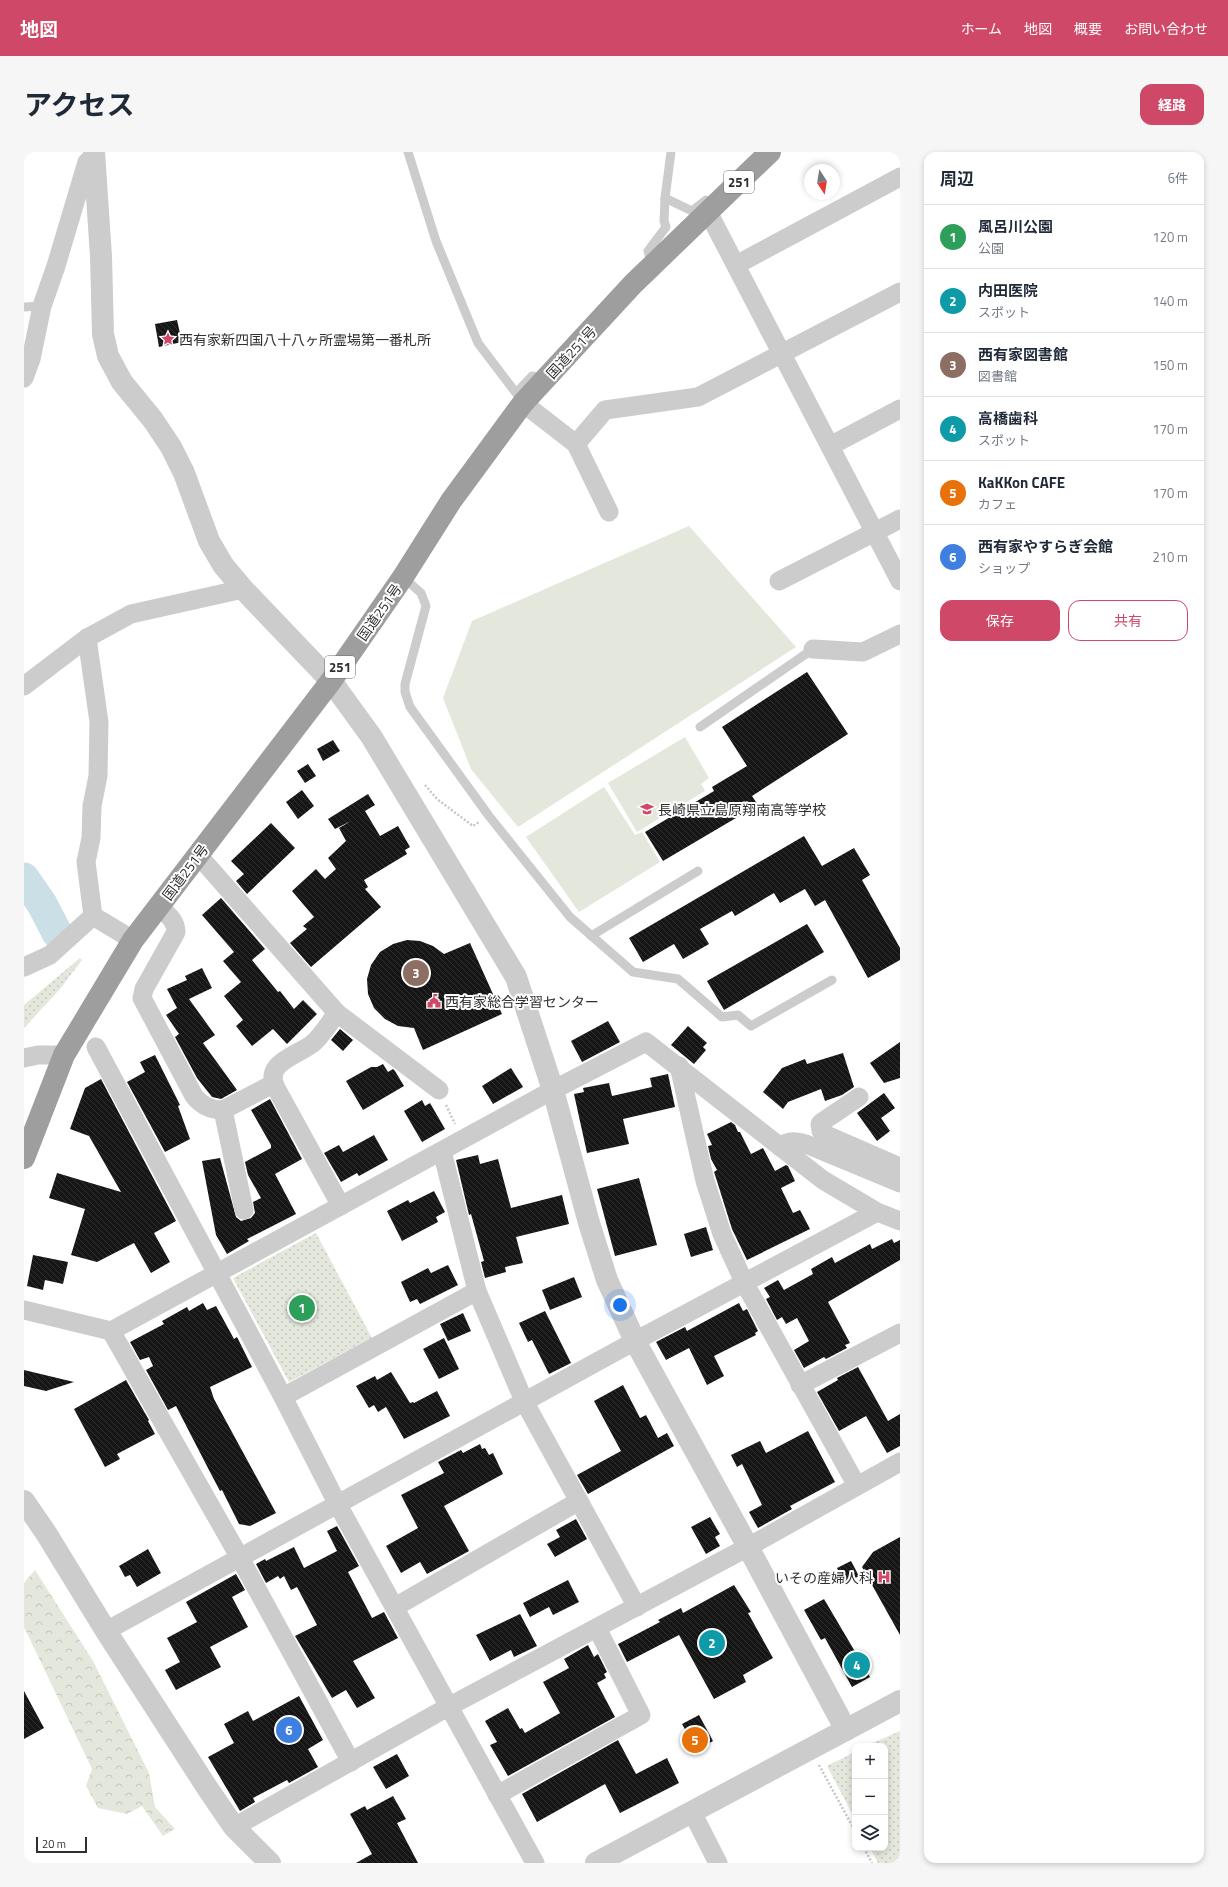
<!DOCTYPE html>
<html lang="ja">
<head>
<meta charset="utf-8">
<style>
  :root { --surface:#fff; --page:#f6f6f7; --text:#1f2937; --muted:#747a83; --line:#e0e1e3; --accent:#cf4868 }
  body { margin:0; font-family:"Titillium Web","Noto Sans JP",sans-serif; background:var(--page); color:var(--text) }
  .controls { position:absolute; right:12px; bottom:12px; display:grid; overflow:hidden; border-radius:8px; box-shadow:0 2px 6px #0003 }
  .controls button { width:36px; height:36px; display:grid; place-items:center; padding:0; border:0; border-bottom:1px solid var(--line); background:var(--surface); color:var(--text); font:20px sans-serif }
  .compass { position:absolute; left:780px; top:12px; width:36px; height:36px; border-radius:50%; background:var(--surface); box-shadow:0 2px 6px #0003; rotate:168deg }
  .scale { position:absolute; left:12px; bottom:10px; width:51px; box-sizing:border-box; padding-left:4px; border:2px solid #2f2f2f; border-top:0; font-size:11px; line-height:14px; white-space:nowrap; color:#2f2f2f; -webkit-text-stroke:3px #fff; paint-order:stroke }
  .you { position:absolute; left:596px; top:1153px; width:14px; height:14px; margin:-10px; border:3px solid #fff; border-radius:50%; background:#1a73e8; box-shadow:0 0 0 6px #1a73e833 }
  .badge { display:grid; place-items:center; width:26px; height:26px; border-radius:50%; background:var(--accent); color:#fff; font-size:13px; font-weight:700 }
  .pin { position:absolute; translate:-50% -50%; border:2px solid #fff; box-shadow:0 1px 4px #0006 }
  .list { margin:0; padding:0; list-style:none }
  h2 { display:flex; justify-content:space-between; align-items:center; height:52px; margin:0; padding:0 16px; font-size:17px }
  h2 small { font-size:13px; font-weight:400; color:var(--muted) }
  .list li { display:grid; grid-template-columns:26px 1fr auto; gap:12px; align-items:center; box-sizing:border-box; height:64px; padding:0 16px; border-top:1px solid var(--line) }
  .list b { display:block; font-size:15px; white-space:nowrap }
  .list p { margin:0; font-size:13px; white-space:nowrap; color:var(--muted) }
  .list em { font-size:13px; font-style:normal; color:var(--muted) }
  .actions { display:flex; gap:8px; padding:12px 16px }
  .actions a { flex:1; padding:9px 0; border:1px solid var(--accent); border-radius:12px; text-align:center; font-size:14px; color:var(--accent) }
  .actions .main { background:var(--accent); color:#fff }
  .icon { flex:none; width:22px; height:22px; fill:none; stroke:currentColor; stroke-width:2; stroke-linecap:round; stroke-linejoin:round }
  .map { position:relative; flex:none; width:876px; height:1711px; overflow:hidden; border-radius:12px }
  header { display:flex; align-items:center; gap:24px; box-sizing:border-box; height:56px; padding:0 20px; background:var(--accent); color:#fff }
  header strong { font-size:19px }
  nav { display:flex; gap:22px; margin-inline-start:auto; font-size:14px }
  .intro { display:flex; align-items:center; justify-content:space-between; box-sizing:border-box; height:96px; padding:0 24px }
  h1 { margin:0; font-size:28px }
  .button { padding:10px 18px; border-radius:12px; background:var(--accent); color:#fff; font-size:14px; font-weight:700 }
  main { display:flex; gap:24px; padding:0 24px }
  aside { flex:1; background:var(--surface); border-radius:12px; box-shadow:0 2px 6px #0003 }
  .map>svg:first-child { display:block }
</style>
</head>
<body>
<header>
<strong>地図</strong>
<nav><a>ホーム</a><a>地図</a><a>概要</a><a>お問い合わせ</a></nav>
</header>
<div class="intro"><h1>アクセス</h1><a class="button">経路</a></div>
<main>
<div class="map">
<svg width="876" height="1711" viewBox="0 0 876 1711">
  <defs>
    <pattern id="forest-crowns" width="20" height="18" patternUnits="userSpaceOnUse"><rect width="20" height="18" fill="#e4e7dc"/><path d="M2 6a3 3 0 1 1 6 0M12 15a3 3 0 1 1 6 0" fill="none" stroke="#c4c6bd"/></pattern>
    <pattern id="park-dots" width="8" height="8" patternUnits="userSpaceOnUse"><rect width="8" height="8" fill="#e4e7dc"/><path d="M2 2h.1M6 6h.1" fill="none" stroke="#c4c6bd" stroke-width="1.8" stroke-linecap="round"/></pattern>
    <pattern id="building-back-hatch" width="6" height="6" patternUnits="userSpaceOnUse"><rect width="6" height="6" fill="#161616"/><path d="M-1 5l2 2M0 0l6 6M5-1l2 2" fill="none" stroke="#303030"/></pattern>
  </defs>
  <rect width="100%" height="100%" fill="#fff"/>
  <!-- forest -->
  <polygon fill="url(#forest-crowns)" points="11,1418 69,1509 125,1621 131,1655 151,1677 139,1684 118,1654 103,1662 74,1656 62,1634 68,1617 0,1475 0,1431"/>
  <!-- park -->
  <g fill="url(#park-dots)">
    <polygon points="56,806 58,808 36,837 0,876 0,853"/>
    <polygon points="292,1081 348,1186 265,1230 209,1126"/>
    <polygon points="876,1579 876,1711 854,1711 846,1696 861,1696 861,1594 842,1594"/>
    <polygon points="831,1600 831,1667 803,1614"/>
  </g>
  <!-- garden -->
  <g fill="#e4e7dc">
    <polygon points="665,374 772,495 494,675 447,617 419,546 448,469"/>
    <polygon points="661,585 685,626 677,632 681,639 613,680 584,631"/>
    <polygon points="580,635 611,683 618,680 636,710 555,760 502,685"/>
  </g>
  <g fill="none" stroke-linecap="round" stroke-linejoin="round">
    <!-- river -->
    <polyline stroke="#cae0e6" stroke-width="31" points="0,726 18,752 33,781"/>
  </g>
  <!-- building -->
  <g fill="url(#building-back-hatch)">
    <polygon points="153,168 158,190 135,195 131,172"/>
    <polygon points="783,520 824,582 728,644 734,653 639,709 621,680 690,639 688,635 723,614 698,575"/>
    <polygon points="309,588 316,599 299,609 293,597"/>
    <polygon points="284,612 292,624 281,631 273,619"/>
    <polygon points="278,638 290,654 274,667 262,650"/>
    <polygon points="344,642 351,653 341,659 356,684 374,674 386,695 381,698 383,702 340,728 344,735 341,737 357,755 287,815 266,791 283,777 279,774 290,765 268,739 292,717 301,727 312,717 304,706 322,689 315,676 327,669 311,677 304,667"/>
    <polygon points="247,671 271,696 223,742 212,729 220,722 207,709"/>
    <polygon points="780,684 798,714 830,696 846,723 838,728 876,796 876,808 844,826 801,748 791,754 781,737 756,751 750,741 711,764 708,759 676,777 685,792 659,807 650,792 619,810 605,786"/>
    <polygon points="197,746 241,797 228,808 254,840 256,839 270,857 279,848 293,862 263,892 249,877 228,894 212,874 219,868 200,844 217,830 199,809 210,800 178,763"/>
    <polygon points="783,772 800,800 700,858 683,829"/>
    <polygon points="383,788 396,789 409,794 420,802 446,791 478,862 399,898 390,876 374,874 361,867 350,856 344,842 343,827 347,813 356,800 369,792"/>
    <polygon points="178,816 188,836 165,847 191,883 179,891 213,938 197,947 188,945 173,926 151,885 155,882 142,863 153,856 143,837 163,828 161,824"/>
    <polygon points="584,869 596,890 558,910 547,889"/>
    <polygon points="664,874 683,891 679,895 682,898 670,912 647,893"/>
    <polygon points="316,877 329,888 319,899 307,888"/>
    <polygon points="876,890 876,926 860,931 846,911"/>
    <polygon points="819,901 830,935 818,943 801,949 797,937 764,950 759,957 739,940 758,916 781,907 783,912"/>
    <polygon points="131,903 156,953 154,954 166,987 141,1000 103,930 121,920 116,910"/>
    <polygon points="359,912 364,920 369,917 371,919 380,934 339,958 322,929 347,915 353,915"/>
    <polygon points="487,916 499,935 469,952 458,934"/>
    <polygon points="644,922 651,955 599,967 605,992 563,1001 550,942 560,940 559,936 585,931 588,944 628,935 626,926"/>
    <polygon points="77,927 152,1069 130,1081 146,1110 127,1121 110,1091 73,1110 47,1103 61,1057 25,1046 33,1021 97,1040 65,984 46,977 61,936"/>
    <polygon points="860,941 871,956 857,966 866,979 853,989 833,961"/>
    <polygon points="246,947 278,1007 251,1022 272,1062 223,1087 225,1089 203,1102 192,1083 178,1009 196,1006 212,1065 217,1069 227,1066 231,1061 229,1050 237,1046 224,1023 221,1010 247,996 247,993 227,958"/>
    <polygon points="398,948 401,954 406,951 421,977 398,990 380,959"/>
    <polygon points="707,970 711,973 714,980 716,980 727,1002 739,996 751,1019 762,1013 764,1014 771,1029 757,1036 769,1061 776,1058 786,1077 723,1108 708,1077 692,1026 690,1020 693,1018 687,1007 684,994 688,993 683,982"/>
    <polygon points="350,983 364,1008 335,1024 333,1021 317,1030 300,1001 315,993 319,1000"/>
    <polygon points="454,1003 456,1012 474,1007 487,1056 538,1043 545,1072 492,1085 499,1111 481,1115 482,1120 461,1126 457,1110 460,1109 447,1062 445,1063 432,1008"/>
    <polygon points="615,1026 633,1093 591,1104 573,1037"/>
    <polygon points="410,1039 421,1060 412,1065 414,1070 378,1089 363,1059 384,1048 386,1051"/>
    <polygon points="682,1075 689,1098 667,1105 660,1082"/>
    <polygon points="868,1087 870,1091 876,1088 876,1108 804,1150 826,1191 821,1193 823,1196 802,1207 800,1205 780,1216 770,1198 785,1189 773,1166 762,1172 758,1165 753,1168 742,1147 746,1145 740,1136 754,1128 760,1138 789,1122 787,1117 808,1105 811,1111 846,1092 848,1097"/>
    <polygon points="9,1103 44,1110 39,1132 21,1128 19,1138 3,1134"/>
    <polygon points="424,1113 434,1133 396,1152 393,1147 386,1150 377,1130 404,1116 407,1121"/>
    <polygon points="550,1125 558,1145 526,1158 518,1138"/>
    <polygon points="179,1151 183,1158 192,1154 210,1187 213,1185 228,1215 186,1235 190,1247 252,1361 226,1374 215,1372 198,1338 196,1339 186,1320 152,1254 144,1258 122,1218 129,1214 125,1205 116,1208 106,1190 140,1172 138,1169 163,1155 165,1159"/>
    <polygon points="715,1151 719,1159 723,1157 734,1179 731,1181 732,1183 690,1204 700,1224 683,1233 665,1196 642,1208 632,1190 661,1175 663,1179"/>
    <polygon points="521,1159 547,1211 525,1222 508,1188 504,1190 495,1171"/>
    <polygon points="439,1161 447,1179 424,1189 416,1172"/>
    <polygon points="420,1186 435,1217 415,1227 399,1197"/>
    <polygon points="834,1215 864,1269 876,1262 876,1294 863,1301 842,1264 815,1279 793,1240 814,1228 813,1226"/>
    <polygon points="0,1218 50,1230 22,1239 0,1234"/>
    <polygon points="367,1220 386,1251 389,1250 390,1251 413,1239 426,1264 380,1287 362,1255 354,1260 350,1253 345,1256 332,1234 351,1224 353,1228"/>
    <polygon points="102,1228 125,1268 124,1269 131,1282 93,1302 96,1307 81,1315 50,1257"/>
    <polygon points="599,1233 616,1266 622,1263 634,1286 643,1281 650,1294 564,1342 553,1323 597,1299 570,1249"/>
    <polygon points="784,1279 811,1330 766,1354 768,1357 734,1376 725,1360 738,1353 718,1312 713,1315 707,1303 736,1289 742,1301"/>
    <polygon points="456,1292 458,1297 461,1296 465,1303 469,1301 479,1322 420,1354 445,1399 403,1422 396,1410 377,1421 362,1394 394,1376 377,1343 420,1321 414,1310 437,1298 439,1301"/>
    <polygon points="686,1365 696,1382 691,1385 696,1394 682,1402 667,1375"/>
    <polygon points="552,1367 563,1387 531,1405 523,1392 536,1385 532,1378"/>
    <polygon points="313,1374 335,1414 324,1420 348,1466 360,1460 374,1486 329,1509 351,1546 333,1556 322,1538 308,1546 271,1484 293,1473 273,1435 267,1438 260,1424 256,1427 254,1424 242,1431 232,1412 241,1407 242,1409 270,1395 280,1416 313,1399 303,1379"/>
    <polygon points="876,1385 876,1483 838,1415 849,1400"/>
    <polygon points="124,1397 137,1421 113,1435 106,1423 101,1425 95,1414"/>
    <polygon points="827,1409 835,1424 821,1432 813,1416"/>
    <polygon points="212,1422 221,1438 208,1445 224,1475 186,1495 197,1515 152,1538 141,1518 156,1510 143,1486 173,1470 162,1450"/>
    <polygon points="544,1428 555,1450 529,1463 525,1455 506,1465 499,1451"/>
    <polygon points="710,1433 727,1460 724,1461 749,1506 719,1523 722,1530 690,1547 655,1483 603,1510 594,1492 636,1470 634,1468 657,1456 659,1461"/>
    <polygon points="800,1447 846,1525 828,1535 801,1486 797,1488 780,1458"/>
    <polygon points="496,1462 513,1494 490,1505 487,1498 466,1509 452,1483"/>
    <polygon points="564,1493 570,1505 574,1502 583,1520 580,1522 582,1526 573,1531 591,1565 484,1624 466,1593 473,1590 461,1569 484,1556 496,1577 498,1576 501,1581 536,1561 519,1530 545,1516 540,1507"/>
    <polygon points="0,1539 20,1576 0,1587"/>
    <polygon points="275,1544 299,1588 284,1597 294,1615 265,1631 263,1628 229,1646 231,1650 216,1659 184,1605 210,1591 200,1572 224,1559 229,1569"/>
    <polygon points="675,1563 689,1589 673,1598 658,1572"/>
    <polygon points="594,1588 612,1622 643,1606 655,1631 596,1661 581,1632 513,1670 498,1642"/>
    <polygon points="373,1602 385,1624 362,1637 349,1615"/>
    <polygon points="369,1644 382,1667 373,1671 394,1711 332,1711 348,1702 326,1662 341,1654 343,1658"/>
  </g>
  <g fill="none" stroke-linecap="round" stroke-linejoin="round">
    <!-- path -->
    <g stroke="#c6c6c6" stroke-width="2.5" stroke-dasharray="2 2" stroke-linecap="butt">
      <polyline points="401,633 413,647 449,674 455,670"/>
      <polyline points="422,953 431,972"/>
      <polyline points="795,1613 831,1679"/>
      <polyline points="840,1696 848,1711"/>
    </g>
    <!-- service -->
    <g stroke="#ccc" stroke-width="9">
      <polyline points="384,0 412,89 454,191 492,241 508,224 521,226"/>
      <polyline points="641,46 647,0"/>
      <polyline points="628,113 624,99 642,75 640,69 641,46 668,59 682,48"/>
      <polyline points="0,155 18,154"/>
      <polyline points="379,425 397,441 402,454 381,532 381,540 386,555 465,664 546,765 609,820 654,827 698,865 714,863 727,874 808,828"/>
      <polyline points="676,575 789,497"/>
      <polyline points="567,784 674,719"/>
    </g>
    <!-- minor -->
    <g stroke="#ccc" stroke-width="19">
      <polyline points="684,60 876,429"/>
      <polyline points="712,113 876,25"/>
      <polyline points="0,226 7,207 18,154 32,114 63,10 71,4"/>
      <polyline points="499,251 552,292 581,258 674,245 876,140"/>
      <polyline points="552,292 585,360"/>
      <polyline points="806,294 876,257"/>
      <polyline points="755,429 876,367"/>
      <polyline points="63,486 75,570 74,624 68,654 67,686 62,710 69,764"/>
      <polyline points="789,497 839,500 876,482"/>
      <polyline points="0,534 63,486 107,462 219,437"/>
      <polyline points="174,703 313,861 415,938"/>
      <path d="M 135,755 C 143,762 152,768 152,780 L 120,837 L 118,846 L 170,944 C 177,953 187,958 199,958 L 249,932"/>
      <polyline points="69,764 109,788"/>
      <polyline points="0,815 26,803 69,764"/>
      <path d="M 313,861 C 305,871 298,884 288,892 C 272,904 239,911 252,936 L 317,1054"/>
      <polyline points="72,895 259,1245 313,1351 511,1711"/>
      <polyline points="0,906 14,903 40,903"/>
      <polyline points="655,914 681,1029 698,1082 720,1130 833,1334"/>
      <polyline points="835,945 798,970 796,972 797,979 800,982 876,1015"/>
      <polyline points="199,958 220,1058"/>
      <path d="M 756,995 C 765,988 772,989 782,992 L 876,1031"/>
      <polyline points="418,999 453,1139 500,1249 613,1455"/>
      <polyline points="0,1158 87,1179 529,938 622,890 799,1028 853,1060 876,1069"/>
      <polyline points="87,1179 216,1406 327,1610"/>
      <polyline points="776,1233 876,1181"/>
      <polyline points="259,1245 453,1139"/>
      <polyline points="371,1455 555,1349"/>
      <polyline points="82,1479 611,1189 853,1060"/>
      <polyline points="473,1643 617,1563 573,1476"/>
      <polyline points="668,1660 694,1711"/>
      <polyline points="210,1675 424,1555 724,1395 876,1310"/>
    </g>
    <!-- tertiary -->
    <g stroke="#ccc" stroke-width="22">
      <polyline points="70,0 77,104 79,182 84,204 98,230 129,268 147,295 160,321 185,389 199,413 219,437 307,529 347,584 492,825 529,938 565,1071 583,1128 611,1189 724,1395 822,1578"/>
      <polyline points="0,1349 22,1381 82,1479 184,1637 210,1675 246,1711"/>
      <polyline points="572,1711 876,1549"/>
    </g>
    <!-- trunk -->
    <polyline stroke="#9e9e9e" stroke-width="22" points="0,1006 40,903 109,788 307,529 379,425 427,349 499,251 609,132 746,0"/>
  </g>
  <!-- icons -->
  <defs>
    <g id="sight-bare" transform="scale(1.08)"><path d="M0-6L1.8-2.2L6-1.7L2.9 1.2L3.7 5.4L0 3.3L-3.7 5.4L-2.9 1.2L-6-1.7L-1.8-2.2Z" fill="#cf4868" stroke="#fff" stroke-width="2.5" paint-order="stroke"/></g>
    <g id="school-bare" transform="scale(1.08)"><path d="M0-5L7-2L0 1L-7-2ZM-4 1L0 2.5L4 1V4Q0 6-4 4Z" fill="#cf4868" stroke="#fff" stroke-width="2.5" paint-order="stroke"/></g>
    <g id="civic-bare" transform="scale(1.08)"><path d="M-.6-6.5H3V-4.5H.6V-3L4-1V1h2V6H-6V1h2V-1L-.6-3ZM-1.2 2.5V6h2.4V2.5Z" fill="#cf4868" stroke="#fff" stroke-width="2.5" paint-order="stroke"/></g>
    <g id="hospital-bare" transform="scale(1.08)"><path d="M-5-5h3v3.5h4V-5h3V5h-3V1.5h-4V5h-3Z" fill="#cf4868" stroke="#fff" stroke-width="2.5" paint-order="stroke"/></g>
  </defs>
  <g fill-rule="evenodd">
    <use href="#sight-bare" x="144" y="187"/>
    <use href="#school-bare" x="623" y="657"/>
    <use href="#civic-bare" x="410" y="849"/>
    <use href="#hospital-bare" x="860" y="1425"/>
  </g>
  <g text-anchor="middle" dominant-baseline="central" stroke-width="4" stroke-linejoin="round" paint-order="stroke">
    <!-- shield labels -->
    <g fill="#fff" stroke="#6d6d6d" stroke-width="1">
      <rect x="700" y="19" width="30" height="22" rx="3"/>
      <rect x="301" y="504" width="30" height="22" rx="3"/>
    </g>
    <g font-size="13" font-weight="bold" fill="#2f2f2f">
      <text x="715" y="30">251</text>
      <text x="316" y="515">251</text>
    </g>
    <!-- poi labels -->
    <g font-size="14" fill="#2f2f2f" stroke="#fff" text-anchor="start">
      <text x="155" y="187">西有家新四国八十八ヶ所霊場第一番札所</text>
      <text x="634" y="657">長崎県立島原翔南高等学校</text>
      <text x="421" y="849">西有家総合学習センター</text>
      <text x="849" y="1425" text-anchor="end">いその産婦人科</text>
    </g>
    <!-- street labels -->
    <g font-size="14" fill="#2f2f2f" stroke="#fff">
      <text transform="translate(547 200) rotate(-47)">国道251号</text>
      <text transform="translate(355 460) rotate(-55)">国道251号</text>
      <text transform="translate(161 720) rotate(-53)">国道251号</text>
    </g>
  </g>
</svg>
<div class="controls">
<button>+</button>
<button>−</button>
<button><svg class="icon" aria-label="layers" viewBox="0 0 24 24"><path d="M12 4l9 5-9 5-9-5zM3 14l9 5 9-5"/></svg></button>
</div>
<svg class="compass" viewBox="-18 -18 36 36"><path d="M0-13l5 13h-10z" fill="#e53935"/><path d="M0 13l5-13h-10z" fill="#747a83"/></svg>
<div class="scale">20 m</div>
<div class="you"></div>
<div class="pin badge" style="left:278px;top:1156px;background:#2e9e5b">1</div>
<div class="pin badge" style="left:688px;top:1491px;background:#0f9aa8">2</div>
<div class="pin badge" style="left:392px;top:821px;background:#8d6e63">3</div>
<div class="pin badge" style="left:833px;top:1513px;background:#0f9aa8">4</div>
<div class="pin badge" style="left:671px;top:1588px;background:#e8710a">5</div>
<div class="pin badge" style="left:265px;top:1578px;background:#3f7fe0">6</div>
</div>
<aside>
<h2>周辺<small>6件</small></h2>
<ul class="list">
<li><span class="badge" style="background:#2e9e5b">1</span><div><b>風呂川公園</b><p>公園</p></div><em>120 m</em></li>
<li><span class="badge" style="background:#0f9aa8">2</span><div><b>内田医院</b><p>スポット</p></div><em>140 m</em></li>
<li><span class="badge" style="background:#8d6e63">3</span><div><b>西有家図書館</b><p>図書館</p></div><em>150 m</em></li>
<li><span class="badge" style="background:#0f9aa8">4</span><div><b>高橋歯科</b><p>スポット</p></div><em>170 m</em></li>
<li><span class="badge" style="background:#e8710a">5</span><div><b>KaKKon CAFE</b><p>カフェ</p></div><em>170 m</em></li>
<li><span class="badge" style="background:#3f7fe0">6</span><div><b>西有家やすらぎ会館</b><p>ショップ</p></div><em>210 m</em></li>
</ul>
<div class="actions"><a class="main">保存</a><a>共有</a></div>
</aside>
</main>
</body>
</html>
